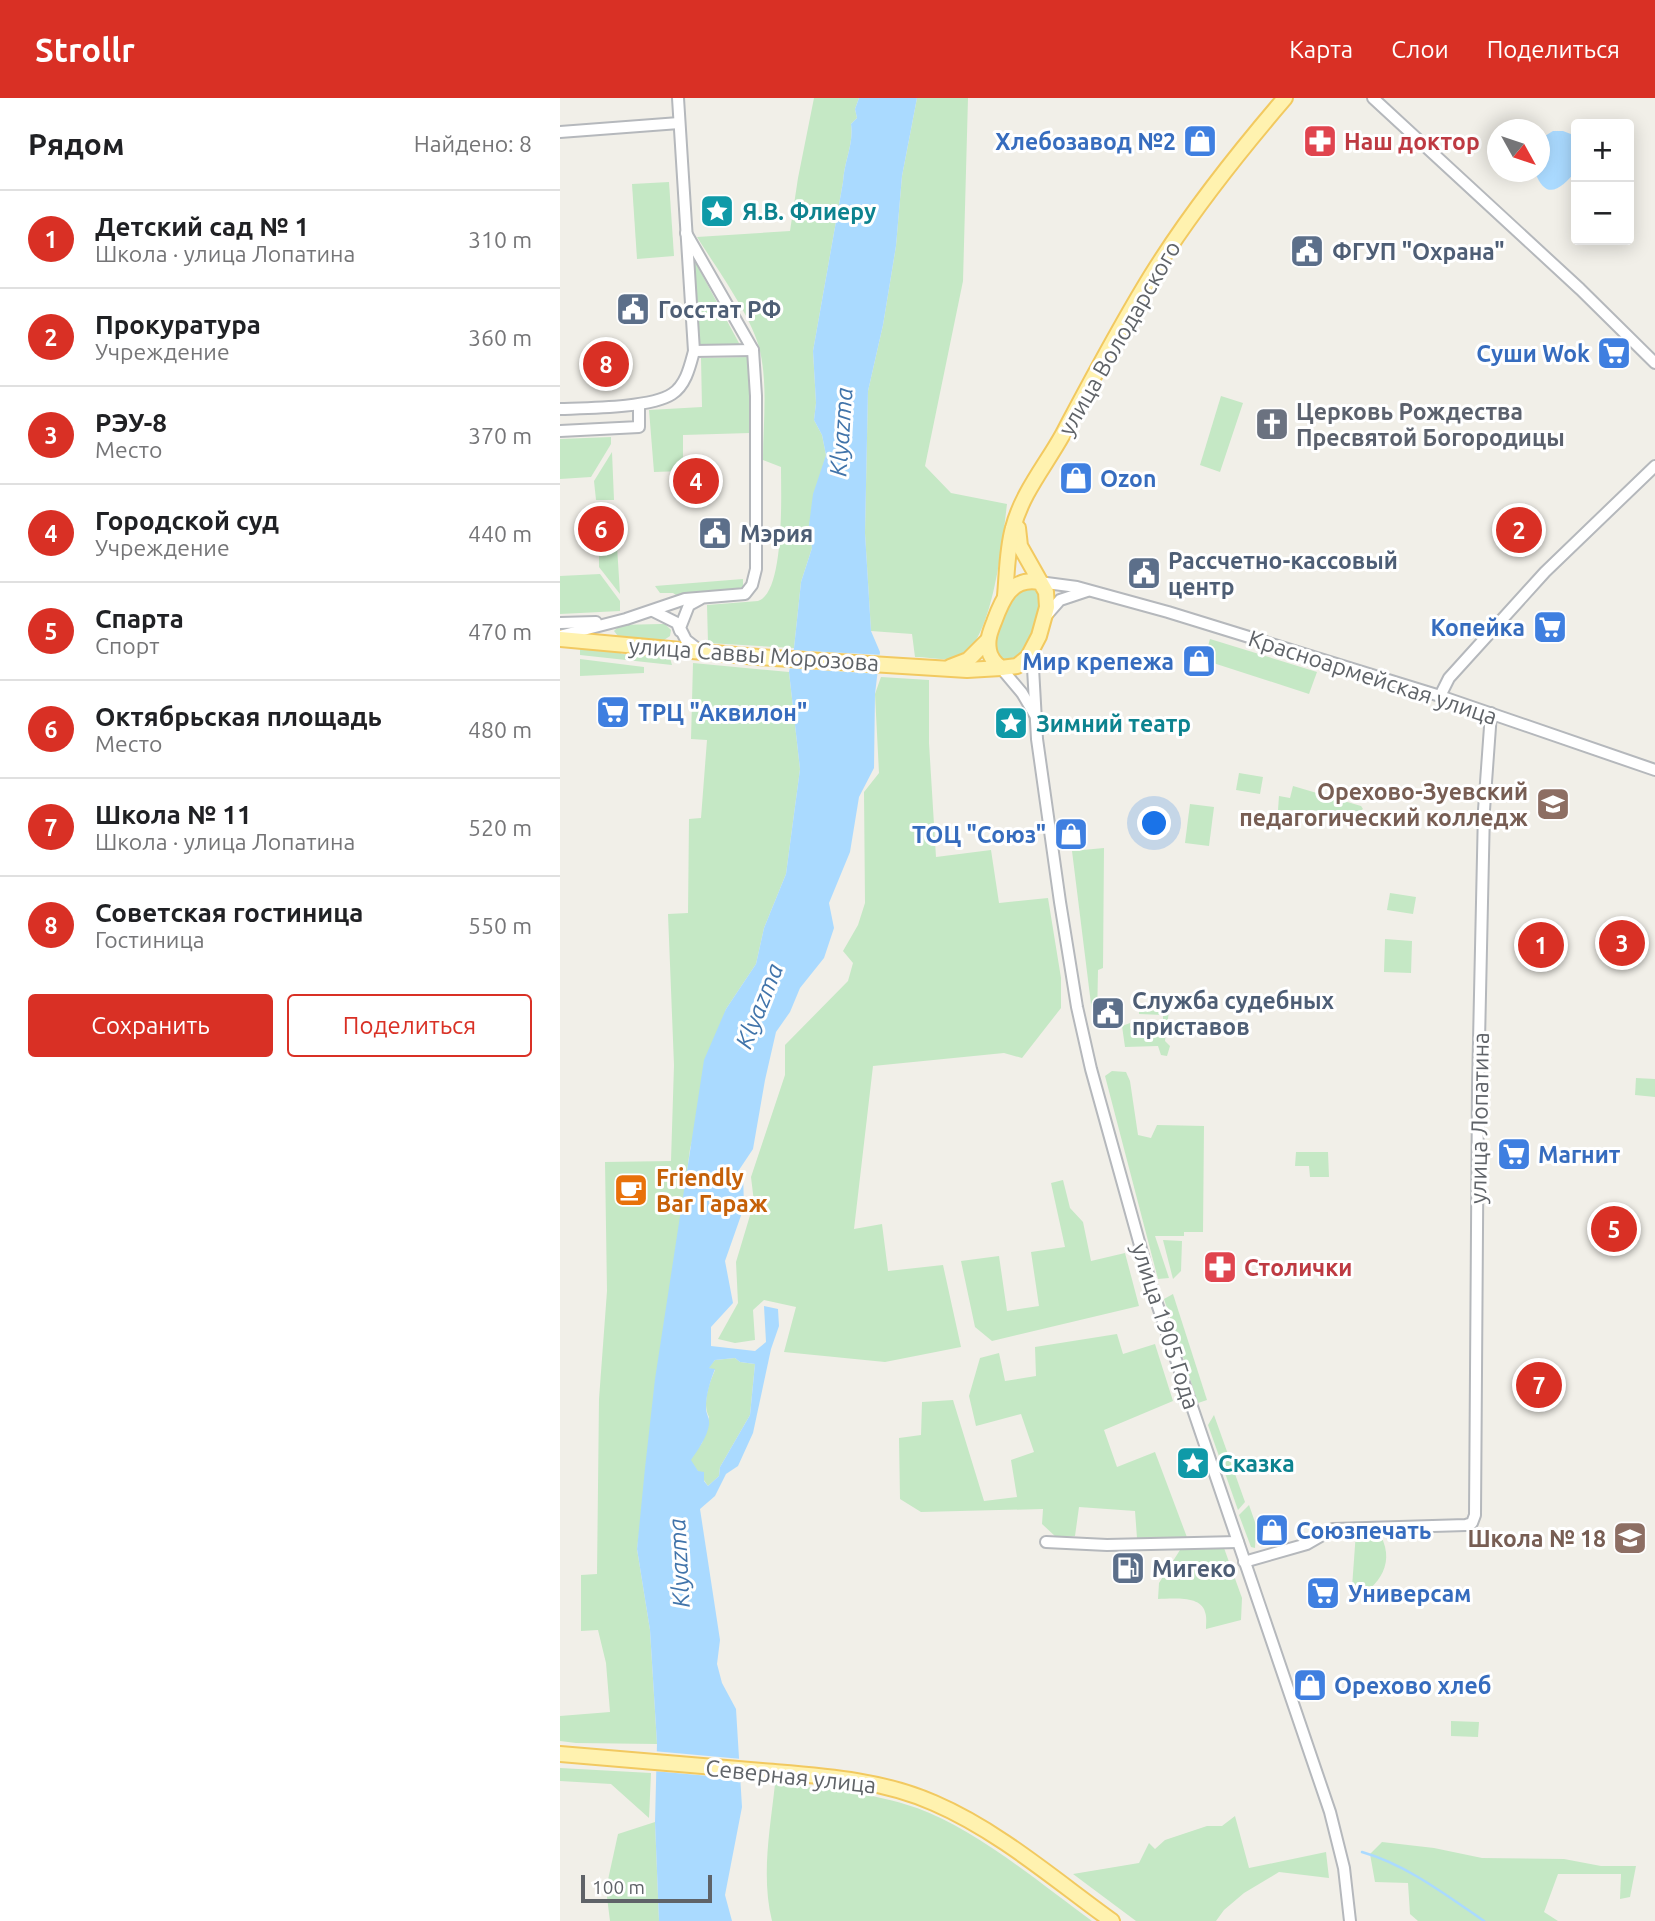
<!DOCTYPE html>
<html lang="ru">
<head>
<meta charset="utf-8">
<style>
  :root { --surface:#fff; --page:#f2f2f2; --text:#202124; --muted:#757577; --line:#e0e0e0; --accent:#d93025 }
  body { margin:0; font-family:Ubuntu,sans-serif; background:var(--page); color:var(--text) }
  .controls { position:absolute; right:21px; top:21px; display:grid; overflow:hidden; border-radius:7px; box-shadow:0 4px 18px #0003 }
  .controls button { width:63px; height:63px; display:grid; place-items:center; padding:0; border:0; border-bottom:2px solid var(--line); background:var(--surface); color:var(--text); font:35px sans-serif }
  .compass { position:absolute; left:927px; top:21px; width:63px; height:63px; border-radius:50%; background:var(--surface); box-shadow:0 4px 18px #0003; rotate:130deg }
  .scale { position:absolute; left:21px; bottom:18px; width:131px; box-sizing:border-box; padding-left:7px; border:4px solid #5f6368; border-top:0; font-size:19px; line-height:24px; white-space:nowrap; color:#5f6368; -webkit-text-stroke:5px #fff; paint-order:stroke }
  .you { position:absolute; left:595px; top:726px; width:24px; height:24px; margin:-18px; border:5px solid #fff; border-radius:50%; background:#1a73e8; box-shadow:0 0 0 10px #1a73e833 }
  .badge { display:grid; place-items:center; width:46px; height:46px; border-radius:50%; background:var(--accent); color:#fff; font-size:23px; font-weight:700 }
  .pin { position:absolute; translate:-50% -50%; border:4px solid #fff; box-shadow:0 2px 7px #0006 }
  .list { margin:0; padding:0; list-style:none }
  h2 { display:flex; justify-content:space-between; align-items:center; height:91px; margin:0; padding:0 28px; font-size:30px }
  h2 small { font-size:23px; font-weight:400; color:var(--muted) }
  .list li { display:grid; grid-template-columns:46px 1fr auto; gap:21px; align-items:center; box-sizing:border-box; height:98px; padding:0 28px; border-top:2px solid var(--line) }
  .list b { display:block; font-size:26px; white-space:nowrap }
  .list p { margin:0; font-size:23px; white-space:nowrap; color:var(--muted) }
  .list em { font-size:23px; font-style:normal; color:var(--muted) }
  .actions { display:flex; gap:14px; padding:21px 28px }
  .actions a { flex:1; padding:16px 0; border:2px solid var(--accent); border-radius:7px; text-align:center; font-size:24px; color:var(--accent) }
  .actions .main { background:var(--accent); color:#fff }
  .map { position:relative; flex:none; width:1095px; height:1823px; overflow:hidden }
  header { display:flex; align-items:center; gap:42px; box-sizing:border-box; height:98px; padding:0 35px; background:var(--accent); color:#fff }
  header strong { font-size:33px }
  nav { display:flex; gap:38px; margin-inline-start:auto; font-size:24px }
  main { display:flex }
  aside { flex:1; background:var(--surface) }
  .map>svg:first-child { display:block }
</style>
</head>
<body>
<header>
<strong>Strollr</strong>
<nav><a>Карта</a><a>Слои</a><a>Поделиться</a></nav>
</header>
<main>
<aside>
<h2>Рядом<small>Найдено: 8</small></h2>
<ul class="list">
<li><span class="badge">1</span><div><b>Детский сад № 1</b><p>Школа · улица Лопатина</p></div><em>310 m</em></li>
<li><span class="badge">2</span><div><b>Прокуратура</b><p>Учреждение</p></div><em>360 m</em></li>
<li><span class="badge">3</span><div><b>РЭУ-8</b><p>Место</p></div><em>370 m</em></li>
<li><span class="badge">4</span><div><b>Городской суд</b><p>Учреждение</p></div><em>440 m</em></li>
<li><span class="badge">5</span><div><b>Спарта</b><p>Спорт</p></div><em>470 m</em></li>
<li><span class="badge">6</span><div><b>Октябрьская площадь</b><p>Место</p></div><em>480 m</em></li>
<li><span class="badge">7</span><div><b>Школа № 11</b><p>Школа · улица Лопатина</p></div><em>520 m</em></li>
<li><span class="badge">8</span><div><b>Советская гостиница</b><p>Гостиница</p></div><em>550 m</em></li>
</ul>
<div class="actions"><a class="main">Сохранить</a><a>Поделиться</a></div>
</aside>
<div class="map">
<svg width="1095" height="1823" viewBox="0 0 1095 1823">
  <rect width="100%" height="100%" fill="#f1efe8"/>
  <!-- green -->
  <g fill="#c5e8c5">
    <path d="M 254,0 L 299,0 L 295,11 L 297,20 L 291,26 C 294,46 284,63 283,84 L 253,253 L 256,305 L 254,322 L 262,337 L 266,357 L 249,427 L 252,450 L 241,484 L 234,550 L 148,545 L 147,507 L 198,503 C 225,495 221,395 221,369 L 203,362 C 203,326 208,288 200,253 C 193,220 155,168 137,139 L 230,133 L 238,80 Z"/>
    <path d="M 357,0 L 408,0 L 403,183 L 365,368 L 391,395 L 447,406 C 443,439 433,546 399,559 C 386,564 369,559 355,559 L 352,536 L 311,533 L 305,435 L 308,293 L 323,227 L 336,148 L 342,78 Z"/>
    <polygon points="109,84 114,158 77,161 72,86"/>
    <polygon points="132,158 180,247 139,248"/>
    <polygon points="189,259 190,335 123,337 123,373 94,374 89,312 142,309 141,260"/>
    <polygon points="661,298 683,305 660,374 640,367"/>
    <polygon points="51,339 51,346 31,379 0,381 0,341"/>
    <polygon points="52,354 54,402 36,402 34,383"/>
    <polygon points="57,448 60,496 39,469 39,451"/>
    <polygon points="40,476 60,503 60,513 0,516 0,478"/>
    <polygon points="183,481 183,488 180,493 119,499 113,495 100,495 95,488"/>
    <path d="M 469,490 C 473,491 477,492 479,495 C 487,506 467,555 456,561 C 452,562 448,562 445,563 L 434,553 L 435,540 L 452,498 L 457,493 Z"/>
    <polygon points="100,526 105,526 111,532 110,538 104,542 58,538 54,533 60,527"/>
    <polygon points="650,541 757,574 749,596 644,562"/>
    <polygon points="20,549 56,552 62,556 110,560 112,567 20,557"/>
    <polygon points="20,561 84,569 84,575 20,578"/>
    <polygon points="133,565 229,574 240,671 226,776 204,830 196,866 166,911 130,1051 77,1451 90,1532 97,1646 16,1645 0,1643 0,1618 50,1614 46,1565 38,1532 21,1533 21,1477 37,1476 39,1301 47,1193 45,1064 111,1063 114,967 108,816 128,815 129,721 141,720 147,642 131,641"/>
    <polygon points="321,579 369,582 369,645 376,759 431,752 439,805 488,800 501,880 501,910 462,960 444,955 313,968 294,1131 322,1126 328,1173 383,1167 401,1249 325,1264 224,1254 236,1209 204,1202 193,1212 195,1242 175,1245 158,1241 178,1205 176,1164 194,1104 191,1079 225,977 225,947 288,883 293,865 283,853 298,827 305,805 304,694 319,675 315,596"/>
    <polygon points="679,675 703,679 700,696 676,692"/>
    <polygon points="733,688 801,708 803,711 800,713 718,712 719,698 730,700"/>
    <polygon points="630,706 654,709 649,748 625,745"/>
    <polygon points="544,750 543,870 538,872 537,921 533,922 512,753"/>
    <polygon points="830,795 856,799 853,816 827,812"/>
    <polygon points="825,841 852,843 851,875 824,874"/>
    <polygon points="579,912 609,913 605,943 610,948 607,958 601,957 598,948 565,949 562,928 570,925 570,931 603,931 603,917 579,916"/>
    <polygon points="552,973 566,974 570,983 578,1037 591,1040 597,1027 644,1028 643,1134 624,1134 624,1138 595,1138 609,1180 598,1181 545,978"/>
    <polygon points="1076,980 1095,981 1095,999 1075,997"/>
    <polygon points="736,1054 768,1054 769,1079 750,1079 749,1068 735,1068"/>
    <polygon points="503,1082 510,1110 523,1124 531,1163 565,1155 579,1208 432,1243 415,1229 401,1163 439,1158 447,1213 479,1208 471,1154 505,1149 491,1085"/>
    <polygon points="603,1142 622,1143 621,1173 613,1181"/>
    <polygon points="613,1196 647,1302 638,1305 604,1201"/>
    <polygon points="557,1236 563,1256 595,1246 613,1303 544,1332 557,1369 595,1354 628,1442 577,1440 575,1413 519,1409 515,1438 496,1439 482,1426 483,1411 361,1414 340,1401 339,1340 361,1337 362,1304 393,1302 424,1403 457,1399 451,1362 474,1354 461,1316 416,1328 409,1298 420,1260 439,1255 445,1283 476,1278 475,1249"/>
    <path d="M 175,1260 L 180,1264 L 195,1266 L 190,1317 L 160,1369 L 159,1378 L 148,1388 L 130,1362 L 142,1345 L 149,1319 C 142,1305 149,1286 155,1272 L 148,1270 L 155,1262 Z"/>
    <polygon points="654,1317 685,1404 678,1412 648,1327"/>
    <polygon points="689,1407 696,1427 695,1450 691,1449 679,1417"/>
    <path d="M 818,1433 C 837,1463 821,1488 791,1503 L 796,1434 Z"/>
    <path d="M 664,1450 L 682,1500 L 681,1522 L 646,1531 C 646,1526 647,1519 645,1514 C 641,1497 611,1501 598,1501 L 599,1485 L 620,1452 Z"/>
    <polygon points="891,1623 919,1624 918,1639 891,1638"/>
    <polygon points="0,1670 91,1675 89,1720 51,1686 0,1683"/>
    <path d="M 215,1686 C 263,1691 311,1694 357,1710 C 416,1731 481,1786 532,1823 L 212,1823 C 201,1778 210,1732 215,1686 Z"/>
    <polygon points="675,1718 689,1770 766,1754 769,1780 719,1774 684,1795 664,1812 656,1823 576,1823 513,1776 579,1765 589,1745 595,1751 605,1742 647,1728 662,1728"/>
    <polygon points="95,1724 99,1823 50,1823 46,1791 58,1736"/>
    <polygon points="822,1744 874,1750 922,1760 1004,1761 1041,1768 1076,1768 1070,1799 1060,1801 1061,1776 998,1776 984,1814 998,1823 858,1823 850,1816 848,1785 815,1784 810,1756"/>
  </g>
  <!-- water -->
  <g fill="#aadaff" fill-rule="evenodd">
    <path d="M 299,0 L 357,0 L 342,78 L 336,148 L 323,227 L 308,293 L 305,435 L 311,533 L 320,554 L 315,596 L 314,670 L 299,699 L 290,754 L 269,805 L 274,830 L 264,860 L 240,890 L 230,914 L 216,934 L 205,982 L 193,1051 L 177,1075 L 183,1075 L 184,1109 L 165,1163 L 173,1205 L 151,1229 L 151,1248 L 195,1253 L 206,1244 L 204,1208 L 218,1211 L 219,1228 L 211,1251 L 193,1335 L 178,1368 L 166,1376 L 155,1398 L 140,1411 L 160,1542 L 157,1566 L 162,1585 L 176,1611 L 182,1709 L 165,1797 L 172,1823 L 99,1823 L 95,1724 L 97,1646 L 90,1532 L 77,1451 L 85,1370 L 95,1281 L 144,962 L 166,911 L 196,866 L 204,830 L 226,776 L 240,671 L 229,574 L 234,550 L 241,484 L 252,450 L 249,427 L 253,396 L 266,357 L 262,337 L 254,322 L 256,305 L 253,253 L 283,84 C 284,63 294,46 291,26 L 297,20 L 295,11 ZM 175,1260 L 180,1264 L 195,1266 L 190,1317 L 160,1369 L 159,1378 L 148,1388 L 144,1383 L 144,1374 L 138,1373 L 131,1362 C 138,1352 147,1339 149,1327 C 150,1320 146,1316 146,1310 C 146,1296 150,1284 155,1271 L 149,1270 L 155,1262 Z"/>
    <path d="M 993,33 L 1003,33 L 1016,38 L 1016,73 C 1001,91 986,104 975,74 L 979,74 L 980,41 Z"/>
  </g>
  <!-- pier -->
  <g fill="#f1efe8">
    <polygon points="230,552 323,557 320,576 226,570"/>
    <polygon points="93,1653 182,1661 183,1681 93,1673"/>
  </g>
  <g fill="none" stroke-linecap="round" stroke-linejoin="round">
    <!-- stream -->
    <path stroke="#aadaff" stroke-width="2.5" d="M 802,1754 C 847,1767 886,1797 924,1823"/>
    <!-- minor casing -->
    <g stroke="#b5b8bc" stroke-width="14">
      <g id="minor">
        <polyline points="813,0 1020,191 1095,265"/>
        <polyline points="0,34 119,25"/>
        <polyline points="134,253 193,252"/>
        <path d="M 0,311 C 27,310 91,310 112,296 C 126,287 130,268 134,253 L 118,0"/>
        <polyline points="0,333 79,329 79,307"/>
        <polyline points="479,484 517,489 608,514 880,598 1095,672"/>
        <polyline points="93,513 117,525 120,533"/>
        <polyline points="486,518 500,502 527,493"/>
        <polyline points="0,525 36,524"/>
        <polyline points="0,538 66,521 125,501 185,496 192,487 196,471 196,298 193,252 126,135"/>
        <polyline points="139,552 126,542 120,530 129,507 140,501"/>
        <polyline points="472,552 477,641 500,804 517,909 531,971 593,1194 770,1714 784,1770 790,1823"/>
        <polyline points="441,570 462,595 475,617"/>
        <polyline points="880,598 889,580 985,474 1095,368"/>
        <polyline points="486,1444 547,1447 678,1444"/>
        <polyline points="684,1464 747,1446 773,1431 906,1427 912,1425 915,1417 918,989 924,712 931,615"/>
      </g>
    </g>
    <!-- major casing -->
    <g stroke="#f2c960" stroke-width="18">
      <g id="major">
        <path d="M 458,430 L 460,448 L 486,494 L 487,509 L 479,538 L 468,559 L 457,568 L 441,570 C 435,565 430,560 429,552 C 427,542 430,534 434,524 C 442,502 451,479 479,484"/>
        <path d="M 445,498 C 447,476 447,451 453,430 C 462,395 486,367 503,336 C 531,283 559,230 591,178 C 630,115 677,56 725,0"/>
        <polyline points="0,541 198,559 407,572 441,570"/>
        <polyline points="390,569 408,562 428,542"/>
        <path d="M 0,1656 C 67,1662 135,1667 202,1673 C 261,1678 320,1681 374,1705 C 439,1733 495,1782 552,1823"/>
      </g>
    </g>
    <!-- minor -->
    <use href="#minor" stroke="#fff" stroke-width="10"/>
    <!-- major -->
    <use href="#major" stroke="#fff2af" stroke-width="14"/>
  </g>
  <!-- icons -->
  <defs>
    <g id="shop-square" transform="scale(1.75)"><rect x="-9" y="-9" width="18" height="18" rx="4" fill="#3f7fe0" stroke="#fff"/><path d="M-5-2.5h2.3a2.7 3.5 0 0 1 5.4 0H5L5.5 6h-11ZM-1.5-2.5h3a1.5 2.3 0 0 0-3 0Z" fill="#fff"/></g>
    <g id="pharmacy-square" transform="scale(1.75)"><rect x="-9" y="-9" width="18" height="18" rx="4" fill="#e0444e" stroke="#fff"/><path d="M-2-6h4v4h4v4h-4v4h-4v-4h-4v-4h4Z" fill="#fff"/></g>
    <g id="sight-square" transform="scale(1.75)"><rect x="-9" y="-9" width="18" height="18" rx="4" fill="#0f9aa8" stroke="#fff"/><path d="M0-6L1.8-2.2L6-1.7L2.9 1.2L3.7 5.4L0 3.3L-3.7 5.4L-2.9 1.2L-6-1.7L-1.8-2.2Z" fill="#fff"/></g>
    <g id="civic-square" transform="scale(1.75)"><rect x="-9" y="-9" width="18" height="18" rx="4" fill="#5c6f8a" stroke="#fff"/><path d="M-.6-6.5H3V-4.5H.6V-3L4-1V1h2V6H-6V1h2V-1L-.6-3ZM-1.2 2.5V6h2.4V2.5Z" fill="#fff"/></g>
    <g id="supermarket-square" transform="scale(1.75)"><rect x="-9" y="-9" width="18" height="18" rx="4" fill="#3f7fe0" stroke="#fff"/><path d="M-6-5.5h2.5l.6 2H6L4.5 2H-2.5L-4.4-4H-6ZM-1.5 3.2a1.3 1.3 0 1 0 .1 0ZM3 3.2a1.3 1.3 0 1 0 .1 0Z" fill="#fff"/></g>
    <g id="church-square" transform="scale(1.75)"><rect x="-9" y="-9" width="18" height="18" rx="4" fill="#6b7280" stroke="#fff"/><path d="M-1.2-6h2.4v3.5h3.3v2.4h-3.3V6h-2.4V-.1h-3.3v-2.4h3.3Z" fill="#fff"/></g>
    <g id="university-square" transform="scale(1.75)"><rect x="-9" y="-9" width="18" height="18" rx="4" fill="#8d6e63" stroke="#fff"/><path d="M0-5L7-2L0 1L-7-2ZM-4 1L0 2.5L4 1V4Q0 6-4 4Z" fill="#fff"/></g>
    <g id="cafe-square" transform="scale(1.75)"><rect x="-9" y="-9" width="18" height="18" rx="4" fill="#e8710a" stroke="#fff"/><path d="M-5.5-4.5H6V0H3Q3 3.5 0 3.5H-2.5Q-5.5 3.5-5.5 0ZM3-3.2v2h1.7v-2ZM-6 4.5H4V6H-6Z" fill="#fff"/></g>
    <g id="school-square" transform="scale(1.75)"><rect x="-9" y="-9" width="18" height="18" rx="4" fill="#8d6e63" stroke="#fff"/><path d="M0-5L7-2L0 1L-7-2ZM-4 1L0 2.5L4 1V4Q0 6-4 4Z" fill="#fff"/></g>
    <g id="fuel-square" transform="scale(1.75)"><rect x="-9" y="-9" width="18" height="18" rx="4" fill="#5c6f8a" stroke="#fff"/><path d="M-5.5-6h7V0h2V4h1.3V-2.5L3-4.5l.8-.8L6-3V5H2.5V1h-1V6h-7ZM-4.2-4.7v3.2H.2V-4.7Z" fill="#fff"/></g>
  </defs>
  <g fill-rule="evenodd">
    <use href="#shop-square" x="640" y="43"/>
    <use href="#pharmacy-square" x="760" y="43"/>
    <use href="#sight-square" x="157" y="113"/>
    <use href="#civic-square" x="747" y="153"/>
    <use href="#civic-square" x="73" y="211"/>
    <use href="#supermarket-square" x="1054" y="255"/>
    <use href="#church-square" x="712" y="326"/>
    <use href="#shop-square" x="516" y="380"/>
    <use href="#civic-square" x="155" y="435"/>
    <use href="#civic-square" x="584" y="475"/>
    <use href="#supermarket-square" x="990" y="529"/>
    <use href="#shop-square" x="639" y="563"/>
    <use href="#supermarket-square" x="53" y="614"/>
    <use href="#sight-square" x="451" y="625"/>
    <use href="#university-square" x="993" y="706"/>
    <use href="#shop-square" x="511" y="736"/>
    <use href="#civic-square" x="548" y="915"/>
    <use href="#supermarket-square" x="954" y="1056"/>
    <use href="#cafe-square" x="71" y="1092"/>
    <use href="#pharmacy-square" x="660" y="1169"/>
    <use href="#sight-square" x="633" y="1365"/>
    <use href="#shop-square" x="712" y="1432"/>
    <use href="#school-square" x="1070" y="1440"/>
    <use href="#fuel-square" x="568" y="1470"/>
    <use href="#supermarket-square" x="763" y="1495"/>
    <use href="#shop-square" x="750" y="1587"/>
  </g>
  <g text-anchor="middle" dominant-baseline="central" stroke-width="6" stroke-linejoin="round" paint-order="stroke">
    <!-- shop labels -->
    <g font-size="23" font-weight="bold" fill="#366cbe" stroke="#fff" text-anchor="start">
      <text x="616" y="43" text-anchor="end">Хлебозавод №2</text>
      <text x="1030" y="255" text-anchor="end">Суши Wok</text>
      <text x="540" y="380">Ozon</text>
      <text x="965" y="529" text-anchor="end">Копейка</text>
      <text x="614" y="563" text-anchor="end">Мир крепежа</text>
      <text x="78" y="614">ТРЦ "Аквилон"</text>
      <text x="486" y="736" text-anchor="end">ТОЦ "Союз"</text>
      <text x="978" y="1056">Магнит</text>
      <text x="736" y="1432">Союзпечать</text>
      <text x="788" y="1495">Универсам</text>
      <text x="774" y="1587">Орехово хлеб</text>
    </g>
    <!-- health labels -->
    <g font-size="23" font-weight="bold" fill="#be3a42" stroke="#fff" text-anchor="start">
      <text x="784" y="43">Наш доктор</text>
      <text x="684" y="1169">Столички</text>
    </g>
    <!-- culture labels -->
    <g font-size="23" font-weight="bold" fill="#0d838f" stroke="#fff" text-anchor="start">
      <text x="182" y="113">Я.В. Флиеру</text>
      <text x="476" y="625">Зимний театр</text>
      <text x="658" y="1365">Сказка</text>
    </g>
    <!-- service labels -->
    <g font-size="23" font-weight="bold" fill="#4e5e75" stroke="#fff" text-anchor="start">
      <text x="772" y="153">ФГУП "Охрана"</text>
      <text x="98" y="211">Госстат РФ</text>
      <text x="180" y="435">Мэрия</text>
      <text x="608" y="462">Рассчетно-кассовый<tspan x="608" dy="26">центр</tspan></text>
      <text x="572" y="902">Служба судебных<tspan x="572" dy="26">приставов</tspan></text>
      <text x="592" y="1470">Мигеко</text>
    </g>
    <!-- street labels -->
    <g font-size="23" fill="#5f6368" stroke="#fff">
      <text transform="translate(559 240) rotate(-60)">улица Володарского</text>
      <text transform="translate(194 556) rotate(4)">улица Саввы Морозова</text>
      <text transform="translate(813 579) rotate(18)">Красноармейская улица</text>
      <text transform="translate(919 1020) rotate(-89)">улица Лопатина</text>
      <text transform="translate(606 1228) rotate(72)">улица 1905 Года</text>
      <text transform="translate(231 1678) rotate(6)">Северная улица</text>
    </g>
    <!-- worship labels -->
    <g font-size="23" font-weight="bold" fill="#5b616d" stroke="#fff" text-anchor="start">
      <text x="736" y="313">Церковь Рождества<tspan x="736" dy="26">Пресвятой Богородицы</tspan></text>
    </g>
    <!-- education labels -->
    <g font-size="23" font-weight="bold" fill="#785e54" stroke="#fff" text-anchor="end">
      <text x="968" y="693">Орехово-Зуевский<tspan x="968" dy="26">педагогический колледж</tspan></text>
      <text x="1046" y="1440">Школа № 18</text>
    </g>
    <!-- food labels -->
    <g font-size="23" font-weight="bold" fill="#c56008" stroke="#fff" text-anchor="start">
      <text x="96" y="1079">Friendly<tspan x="96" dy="26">Bar Гараж</tspan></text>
    </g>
    <!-- water labels -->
    <g font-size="24" font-style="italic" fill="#4174aa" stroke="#fff">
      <text transform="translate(281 334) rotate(-86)">Klyazma</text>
      <text transform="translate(199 908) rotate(-68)">Klyazma</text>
      <text transform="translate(119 1465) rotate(-93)">Klyazma</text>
    </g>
  </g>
</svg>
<div class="controls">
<button>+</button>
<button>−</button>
</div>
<svg class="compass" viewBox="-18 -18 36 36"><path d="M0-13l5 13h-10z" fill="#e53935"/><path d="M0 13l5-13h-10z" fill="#757577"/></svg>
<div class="scale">100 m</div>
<div class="you"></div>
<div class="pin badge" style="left:981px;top:847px">1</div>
<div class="pin badge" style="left:959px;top:432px">2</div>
<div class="pin badge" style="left:1062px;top:845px">3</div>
<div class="pin badge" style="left:136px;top:383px">4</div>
<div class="pin badge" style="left:1054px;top:1131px">5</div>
<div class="pin badge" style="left:41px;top:431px">6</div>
<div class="pin badge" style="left:979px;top:1287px">7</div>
<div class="pin badge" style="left:46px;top:266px">8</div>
</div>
</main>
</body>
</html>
